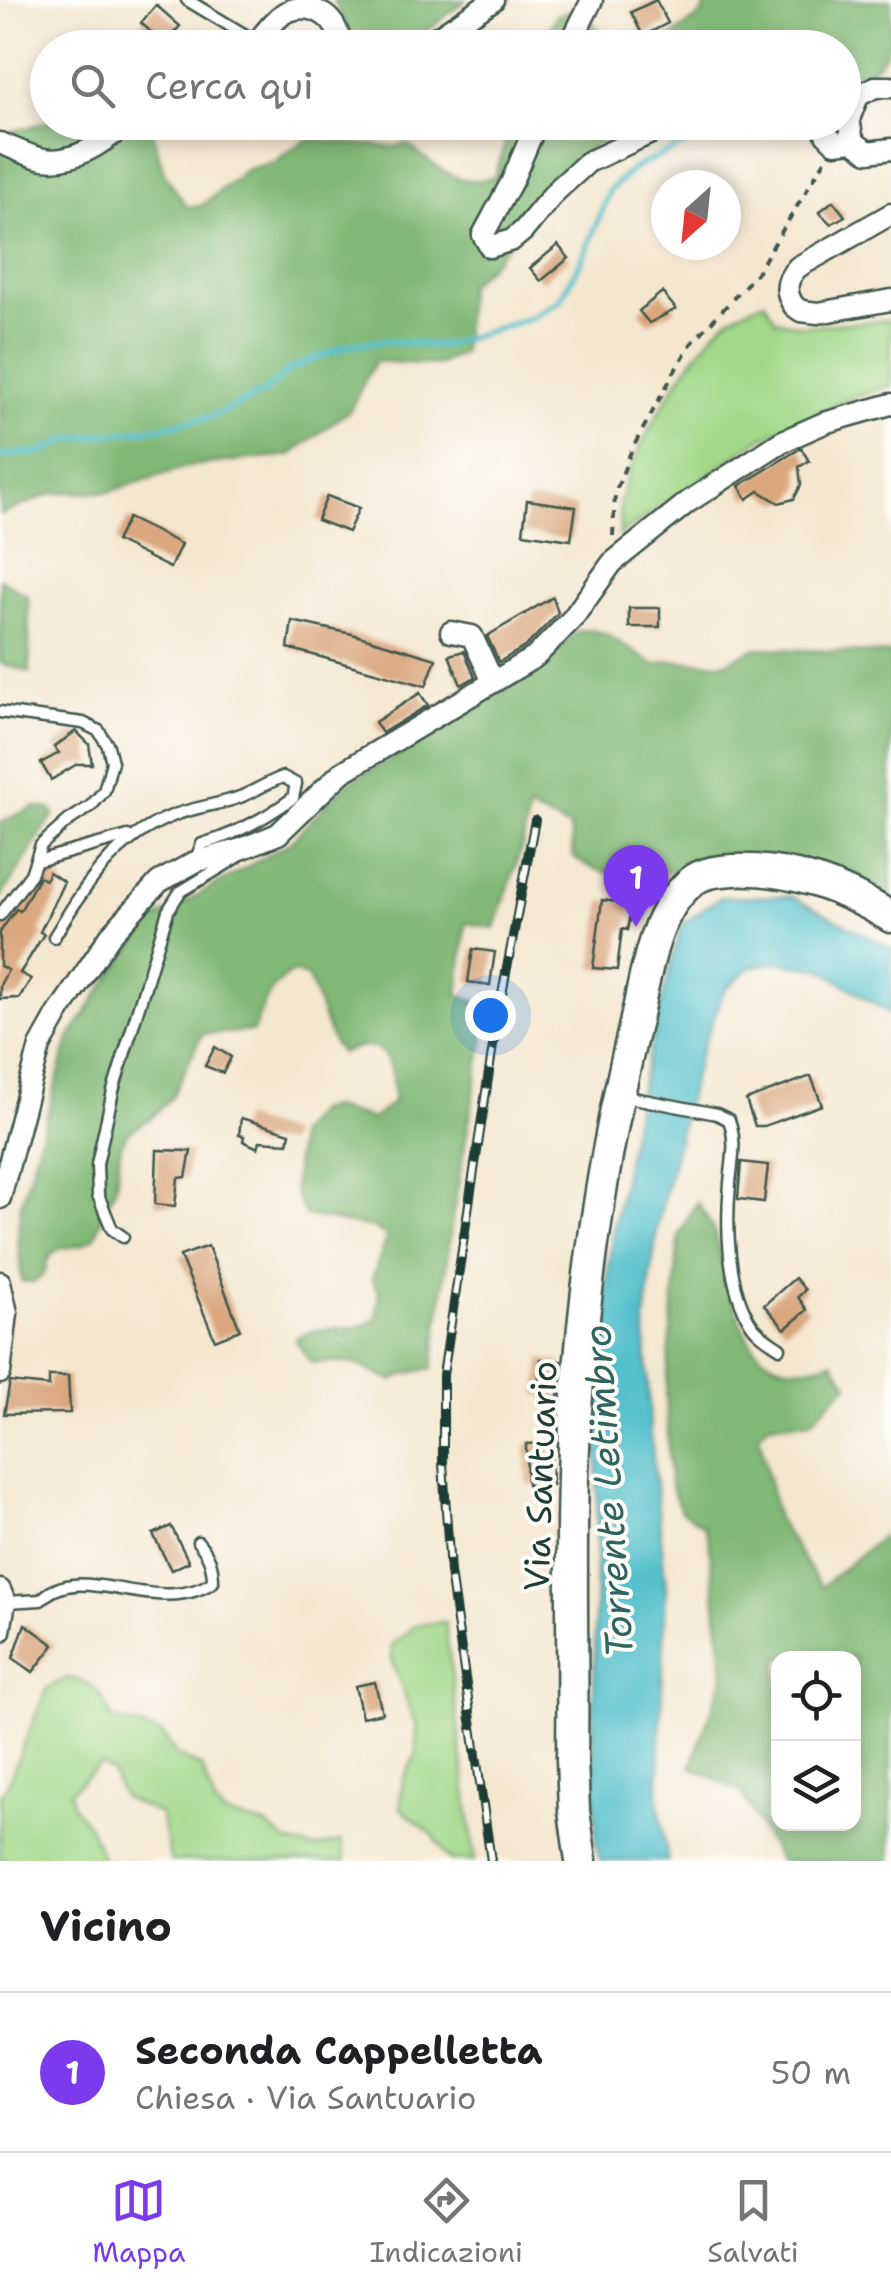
<!DOCTYPE html>
<html lang="it">
<head>
<meta charset="utf-8">
<style>
  :root { --surface:#fff; --page:#f2f2f2; --text:#202124; --muted:#757577; --line:#e0e0e0; --accent:#7c3aed }
  body { margin:0; font-family:"Shantell Sans",sans-serif; background:var(--page); color:var(--text) }
  .controls { position:absolute; right:30px; bottom:30px; display:grid; overflow:hidden; border-radius:20px; box-shadow:0 5px 15px #0003 }
  .controls button { width:90px; height:90px; display:grid; place-items:center; padding:0; border:0; border-bottom:2px solid var(--line); background:var(--surface); color:var(--text); font:50px sans-serif }
  .compass { position:absolute; left:651px; top:170px; width:90px; height:90px; border-radius:50%; background:var(--surface); box-shadow:0 5px 15px #0003; rotate:207deg }
  .you { position:absolute; left:490px; top:1015px; width:35px; height:35px; margin:-25px; border:8px solid #fff; border-radius:50%; background:#1a73e8; box-shadow:0 0 0 15px #1a73e833 }
  .badge { display:grid; place-items:center; width:65px; height:65px; border-radius:50%; background:var(--accent); color:#fff; font-size:32px; font-weight:700 }
  .pin { position:absolute; translate:-50% -82px; filter:drop-shadow(0 2px 5px #0008) }
  .pin::after { content:''; position:absolute; top:52px; width:35px; height:30px; background:inherit; clip-path:polygon(0 0,100% 0,50% 100%) }
  .list { margin:0; padding:0; list-style:none }
  h2 { display:flex; justify-content:space-between; align-items:center; height:130px; margin:0; padding:0 40px; font-size:42px }
  h2 small { font-size:32px; font-weight:400; color:var(--muted) }
  .list li { display:grid; grid-template-columns:65px 1fr auto; gap:30px; align-items:center; box-sizing:border-box; height:160px; padding:0 40px; border-top:2px solid var(--line) }
  .list b { display:block; font-size:38px; white-space:nowrap }
  .list p { margin:0; font-size:32px; white-space:nowrap; color:var(--muted) }
  .list em { font-size:32px; font-style:normal; color:var(--muted) }
  .icon { flex:none; width:55px; height:55px; fill:none; stroke:currentColor; stroke-width:2; stroke-linecap:round; stroke-linejoin:round }
  .map { position:relative; flex:none; width:891px; height:1861px; overflow:hidden }
  .search { position:absolute; background:var(--surface); box-shadow:0 5px 15px #0003; left:30px; right:30px; top:30px; height:110px; display:flex; align-items:center; gap:25px; box-sizing:border-box; padding:0 35px; border-radius:55px; color:var(--muted); font-size:38px }
  .sheet { height:290px; background:var(--surface) }
  nav { display:flex; justify-content:space-around; align-items:center; box-sizing:border-box; height:140px; border-top:2px solid var(--line); background:var(--surface); font-size:28px; color:var(--muted) }
  nav a { display:grid; justify-items:center; gap:5px }
  nav .on { color:var(--accent) }
  .map>svg:first-child { display:block }
</style>
</head>
<body>
<div class="map">
<svg width="891" height="1861" viewBox="0 0 891 1861">
  <rect width="100%" height="100%" fill="#fdfcf7"/>
  <filter id="ink" filterUnits="userSpaceOnUse"><feTurbulence type="fractalNoise" baseFrequency=".01" numOctaves="2"/><feDisplacementMap in="SourceGraphic" scale="20" xChannelSelector="R" yChannelSelector="G"/><feConvolveMatrix kernelMatrix="1 2 1 2 8 2 1 2 1" color-interpolation-filters="sRGB"/></filter>
  <filter id="wash" filterUnits="userSpaceOnUse"><feTurbulence type="fractalNoise" baseFrequency=".0048" numOctaves="4" result="noise"/><feDisplacementMap in="SourceGraphic" scale="40" xChannelSelector="R" yChannelSelector="G"/><feGaussianBlur stdDeviation="2.25" result="paint"/><feColorMatrix in="noise" values="0 0 0 0 0 0 0 0 0 0 0 0 0 0 0 0 0 1.4 0 .05"/><feComposite in="paint" operator="in"/></filter>
  <g filter="url(#wash)">
    <rect width="100%" height="100%" fill="#f4e7d0"/>
    <!-- green -->
    <g fill="#a1d889" stroke="#608a5e" stroke-width="2.5">
      <path d="M 765,301 L 775,320 L 803,326 L 891,320 L 891,386 L 846,400 L 762,438 L 620,535 C 620,525 619,514 620,504 C 626,460 694,344 730,318 C 740,311 754,306 765,301 Z"/>
      <polygon points="445,1622 475,1861 450,1861 433,1835 400,1808 403,1779 416,1755 417,1727 392,1662 392,1645 416,1625"/>
      <path d="M 67,1678 C 94,1679 103,1696 112,1719 L 162,1733 L 177,1756 L 202,1767 L 215,1805 L 225,1815 L 266,1825 L 287,1842 L 314,1848 L 341,1841 L 346,1861 L 171,1861 L 160,1814 L 123,1798 L 112,1773 L 101,1764 L 70,1791 L 72,1804 L 90,1828 L 103,1861 L 0,1861 L 0,1793 L 5,1790 L 47,1688 Z"/>
    </g>
    <!-- forest -->
    <g fill="#80b875" stroke="#507a54" stroke-width="2.5" fill-rule="evenodd">
      <polygon points="333,0 466,0 405,48 349,47 352,37"/>
      <path d="M 709,0 L 891,0 C 891,56 891,57 844,86 L 844,48 L 658,47 L 701,15 Z"/>
      <polygon points="583,8 589,20 616,47 539,48 557,15"/>
      <path d="M 47,122 L 150,123 L 164,173 L 187,207 L 201,206 L 246,170 L 273,162 L 308,139 L 393,147 L 407,144 C 434,165 460,191 495,176 L 512,123 L 654,123 C 634,130 605,136 589,150 C 542,188 514,249 468,284 L 462,353 L 437,365 L 375,361 L 350,410 L 290,455 L 189,466 L 108,492 L 53,493 L 0,515 L 0,135 Z"/>
      <polygon points="0,579 28,596 30,672 0,663"/>
      <path d="M 592,630 L 606,634 L 655,665 L 669,661 L 724,663 L 757,648 L 891,654 L 891,905 C 856,885 819,860 778,857 C 719,853 622,898 574,857 L 570,828 L 529,809 L 522,846 L 495,928 L 466,923 L 458,995 L 489,1006 L 452,1219 L 433,1368 L 405,1374 L 392,1381 L 354,1363 L 311,1362 L 295,1339 C 320,1320 354,1337 377,1318 L 379,1291 L 372,1279 L 387,1237 L 374,1228 L 305,1216 L 294,1191 L 297,1134 L 315,1112 L 329,1107 L 372,1119 L 393,1102 C 394,1083 392,1045 366,1046 C 359,1046 348,1051 341,1053 C 325,1035 319,999 307,976 L 293,972 C 268,985 263,1007 253,1031 L 202,1034 L 172,1097 L 152,1117 L 129,1132 L 121,1143 L 116,1185 L 94,1238 L 81,1245 L 58,1249 L 48,1258 L 45,1272 L 35,1282 L 22,1282 L 18,1239 L 20,1208 L 69,1039 L 105,984 L 151,922 L 289,843 L 347,783 L 432,737 L 540,666 L 578,631 Z"/>
      <path d="M 35,807 L 50,809 L 54,814 C 35,842 20,870 0,898 L 0,822 Z"/>
      <path d="M 697,1202 C 704,1213 712,1225 716,1237 C 737,1299 738,1394 832,1361 L 848,1384 L 811,1421 L 769,1424 L 759,1434 L 777,1519 L 821,1587 L 884,1535 L 891,1537 L 891,1861 L 779,1861 L 741,1792 L 691,1767 L 724,1676 L 709,1541 L 704,1526 L 681,1511 L 670,1484 L 666,1396 L 679,1235 ZM 778,1658 L 854,1658 L 854,1824 L 778,1824 Z"/>
    </g>
    <!-- water -->
    <polygon fill="#53c0cc" stroke="#397e80" stroke-width="2.5" points="791,896 891,948 891,1015 821,969 776,962 751,967 724,991 698,1059 658,1222 645,1320 650,1426 666,1588 658,1798 668,1861 600,1861 596,1844 593,1735 600,1342 612,1236 640,1088 681,925 720,897"/>
    <g fill="none" stroke-linecap="round" stroke-linejoin="round">
      <!-- stream -->
      <polyline stroke="#53c0cc" stroke-width="6" points="0,456 42,452 69,439 157,428 213,416 264,392 292,368 349,345 383,341 442,346 530,318 559,301 583,258 610,190 634,168 701,137 777,122"/>
    </g>
    <g id="blocks">
      <!-- building -->
      <g fill="#daa77f">
        <polygon points="656,0 668,23 643,36 631,12"/>
        <polygon points="156,5 180,26 164,44 141,23"/>
        <polygon points="833,201 845,216 831,224 819,212"/>
        <polygon points="558,245 569,258 541,281 530,268"/>
        <polygon points="662,292 676,309 649,323 639,311"/>
        <polygon points="801,448 809,461 799,467 801,485 794,499 779,503 759,491 747,499 739,486"/>
        <polygon points="327,496 359,508 348,532 317,520"/>
        <polygon points="527,500 576,507 571,540 523,533"/>
        <polygon points="128,518 181,544 170,568 116,541"/>
        <polygon points="553,597 558,613 526,646 499,662 487,636"/>
        <rect x="629" y="608" width="31" height="19"/>
        <polygon points="292,621 352,634 436,659 426,686 288,648"/>
        <polygon points="464,651 475,677 461,685 449,655"/>
        <polygon points="420,693 428,705 382,733 375,722"/>
        <polygon points="76,731 89,744 92,764 77,764 51,780 41,763 59,753 54,747"/>
        <polygon points="49,872 64,882 40,932 44,934 20,973 31,979 19,998 0,999 0,985 8,970 0,966 0,932 16,909 20,911 39,877 45,880"/>
        <polygon points="602,900 632,904 627,930 622,929 617,970 593,968"/>
        <polygon points="473,949 495,952 490,985 468,982"/>
        <polygon points="215,1047 231,1057 223,1073 205,1066"/>
        <polygon points="811,1076 822,1105 764,1126 755,1126 746,1100"/>
        <polygon points="241,1118 290,1133 288,1143 260,1141 258,1148 243,1141 244,1136 239,1135"/>
        <polygon points="157,1150 191,1151 186,1177 178,1178 175,1206 155,1204"/>
        <polygon points="741,1162 768,1165 764,1202 738,1199"/>
        <polygon points="208,1246 240,1330 215,1340 180,1256"/>
        <polygon points="795,1278 805,1290 798,1297 807,1310 785,1329 764,1305"/>
        <polygon points="541,1359 561,1361 558,1397 537,1395"/>
        <polygon points="49,1376 68,1376 70,1413 4,1414 10,1382 49,1386"/>
        <polygon points="551,1443 552,1485 527,1485 526,1444"/>
        <polygon points="171,1526 189,1562 171,1570 153,1534"/>
        <polygon points="25,1624 54,1645 33,1672 13,1658"/>
        <polygon points="375,1682 382,1713 362,1717 355,1686"/>
      </g>
    </g>
  </g>
  <g filter="url(#ink)">
    <use href="#blocks" fill-opacity="0" stroke="#3f564b" stroke-width="2.5"/>
    <g fill="none" stroke-linecap="round" stroke-linejoin="round">
      <!-- lane casing -->
      <g stroke="#3f564b" stroke-width="15">
        <g id="lane">
          <polyline points="187,0 257,42"/>
          <polyline points="0,712 83,723 99,731 108,746 112,762 104,791 91,806 68,821 41,845 31,874 0,915"/>
          <polyline points="37,861 128,836"/>
          <path d="M 54,937 C 85,886 114,839 172,816 C 194,807 219,805 240,797 C 255,791 268,782 283,777 L 296,784 L 293,798 C 265,818 236,835 202,844 L 195,861"/>
          <path d="M 623,1096 L 717,1114 L 729,1120 C 737,1141 732,1161 730,1183 C 726,1226 727,1284 750,1322 C 757,1334 770,1341 780,1348"/>
          <polyline points="123,1237 112,1229 98,1195 97,1164 113,1091 168,911 180,892 238,857"/>
          <path d="M 6,1602 L 41,1600 C 79,1558 157,1619 213,1582 C 213,1565 209,1555 198,1542"/>
        </g>
      </g>
      <!-- street casing -->
      <g stroke="#3f564b" stroke-width="25">
        <g id="street">
          <path d="M 252,48 C 263,36 273,20 286,12 C 314,0 341,19 340,48"/>
          <polyline points="421,48 493,0"/>
          <polyline points="568,48 592,0"/>
          <polyline points="537,122 512,181 483,235 490,247 512,240 523,231 556,191 588,162 675,122"/>
          <polyline points="822,122 826,134 835,143 853,141"/>
          <polyline points="853,141 849,119 858,96 875,87 891,87"/>
          <polyline points="853,141 868,152 891,149"/>
          <path d="M 0,143 C 14,148 30,157 44,159 C 76,164 106,140 130,122"/>
          <path d="M 891,214 L 798,267 C 786,279 784,291 794,306 L 801,311 L 818,313 L 891,300"/>
          <polyline points="451,632 472,636 493,682"/>
          <polyline points="0,1198 40,1046 59,1012 110,936 159,882 195,862 241,849 278,834 341,773 535,657 573,618 612,563 688,502 781,442 824,423 891,404"/>
          <polyline points="0,1282 7,1313 0,1373"/>
          <polyline points="0,1590 5,1602 0,1631"/>
        </g>
      </g>
      <!-- secondary casing -->
      <g stroke="#3f564b" stroke-width="35">
        <path id="secondary" d="M 581,1861 L 574,1811 L 572,1759 C 574,1638 568,1516 577,1395 C 586,1272 605,1148 634,1028 C 646,980 650,916 691,882 C 703,872 719,871 734,870 C 793,868 842,887 891,917"/>
      </g>
      <!-- path -->
      <polyline stroke="#3f564b" stroke-width="4" stroke-dasharray="8 8" stroke-linecap="butt" points="613,536 615,493 632,449 676,369 691,344 756,274 825,160"/>
      <!-- lane -->
      <use href="#lane" stroke="#fff" stroke-width="10"/>
      <!-- street -->
      <use href="#street" stroke="#fff" stroke-width="20"/>
      <!-- secondary -->
      <use href="#secondary" stroke="#fff" stroke-width="30"/>
      <!-- rail casing -->
      <g stroke="#1f3d34" stroke-width="10">
        <polyline id="rail" points="491,1861 450,1572 443,1463 443,1375 496,1026 535,820"/>
      </g>
      <!-- rail -->
      <use href="#rail" stroke="#fdfcf7" stroke-width="6" stroke-dasharray="19" stroke-linecap="butt"/>
    </g>
  </g>
  <g text-anchor="middle" dominant-baseline="central" stroke-width="8" stroke-linejoin="round" paint-order="stroke">
    <!-- street labels -->
    <g font-size="35" fill="#1f3d34" stroke="#fdfcf7">
      <text transform="translate(540 1476) rotate(-88)">Via Santuario</text>
    </g>
    <!-- water labels -->
    <g font-size="38" font-style="italic" fill="#2f6462" stroke="#fdfcf7">
      <text transform="translate(608 1491) rotate(-94)">Torrente Letimbro</text>
    </g>
  </g>
</svg>
<div class="controls">
<button><svg class="icon" aria-label="locate" viewBox="0 0 24 24"><circle cx="12" cy="12" r="6"/><path d="M12 2v4M12 18v4M2 12h4M18 12h4"/></svg></button>
<button><svg class="icon" aria-label="layers" viewBox="0 0 24 24"><path d="M12 4l9 5-9 5-9-5zM3 14l9 5 9-5"/></svg></button>
</div>
<svg class="compass" viewBox="-18 -18 36 36"><path d="M0-13l5 13h-10z" fill="#e53935"/><path d="M0 13l5-13h-10z" fill="#757577"/></svg>
<div class="you"></div>
<div class="pin badge" style="left:636px;top:927px">1</div>
<div class="search"><svg class="icon" aria-label="search" viewBox="0 0 24 24"><circle cx="10" cy="10" r="6"/><path d="M15 15l6 6"/></svg>Cerca qui</div>
</div>
<section class="sheet">
<h2>Vicino<small></small></h2>
<ul class="list">
<li><span class="badge">1</span><div><b>Seconda Cappelletta</b><p>Chiesa · Via Santuario</p></div><em>50 m</em></li>
</ul>
</section>
<nav>
<a class="on"><svg class="icon" aria-label="map" viewBox="0 0 24 24"><path d="M3 6l6-2 6 2 6-2v14l-6 2-6-2-6 2zM9 4v14M15 6v14"/></svg>Mappa</a>
<a><svg class="icon" aria-label="directions" viewBox="0 0 24 24"><path d="M12 3l9 9-9 9-9-9zM9 14v-3h6M13 9l2 2-2 2"/></svg>Indicazioni</a>
<a><svg class="icon" aria-label="saved" viewBox="0 0 24 24"><path d="M7 4h10v16l-5-4-5 4z"/></svg>Salvati</a>
</nav>
</body>
</html>
